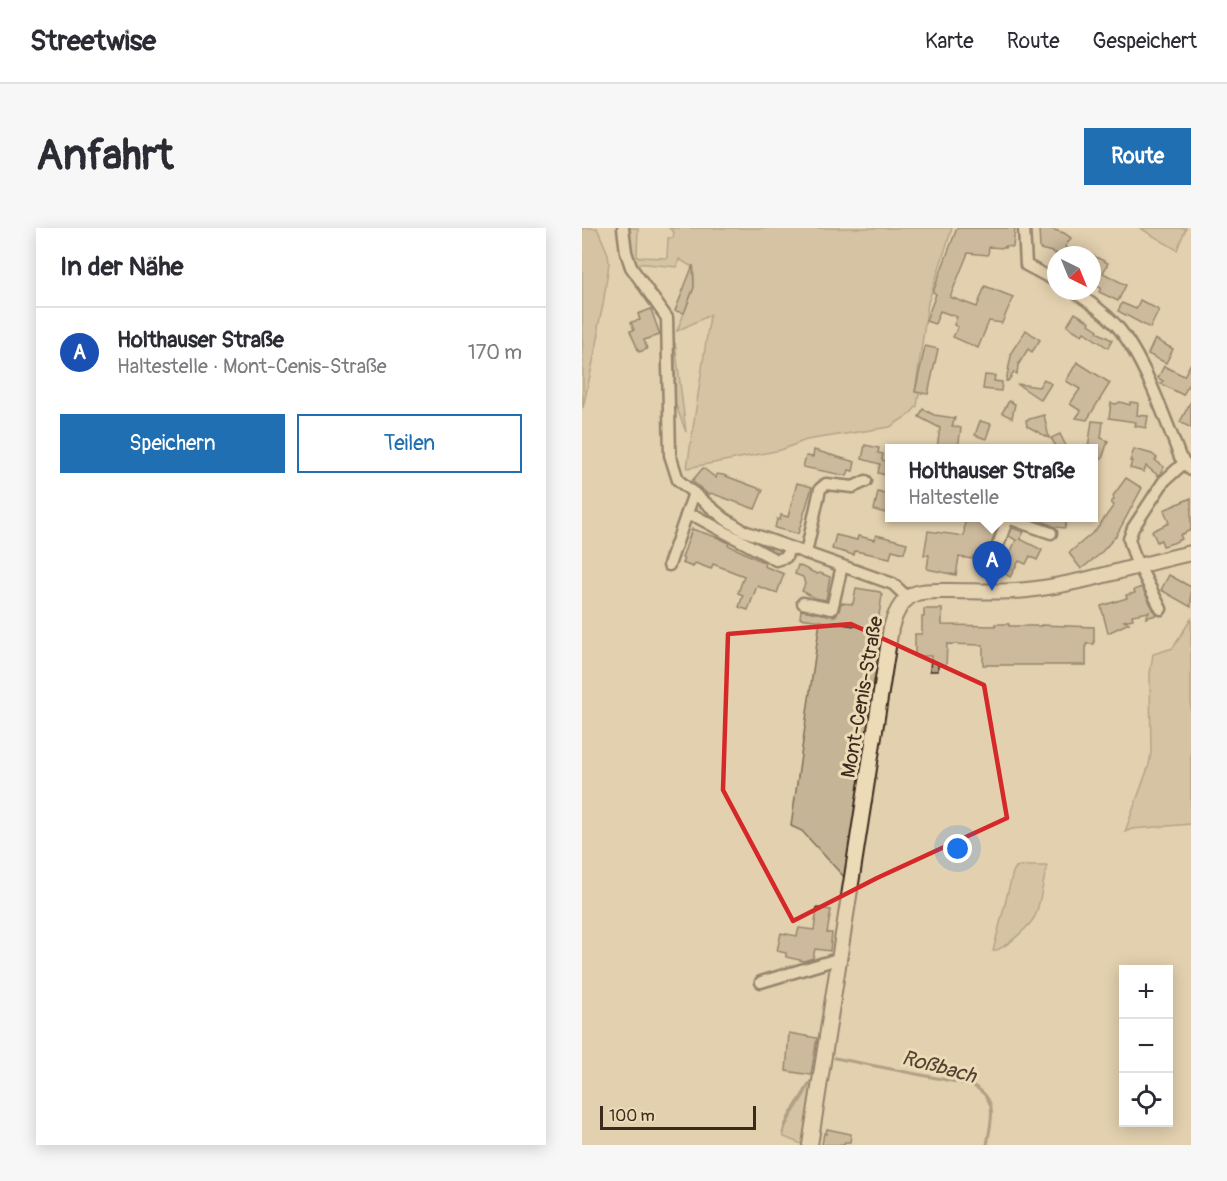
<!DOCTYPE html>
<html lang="de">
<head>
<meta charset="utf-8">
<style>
  :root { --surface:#fff; --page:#f7f7f7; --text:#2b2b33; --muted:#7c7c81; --line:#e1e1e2; --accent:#1f6fb2 }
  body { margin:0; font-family:Pangolin,sans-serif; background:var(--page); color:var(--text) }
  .controls { position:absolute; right:18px; bottom:18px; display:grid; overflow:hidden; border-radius:0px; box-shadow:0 3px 15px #0003 }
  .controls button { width:54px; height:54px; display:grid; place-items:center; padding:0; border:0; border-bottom:2px solid var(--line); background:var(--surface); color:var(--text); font:30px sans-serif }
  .compass { position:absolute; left:465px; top:18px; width:54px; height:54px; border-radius:50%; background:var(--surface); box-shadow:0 3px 15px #0003; rotate:137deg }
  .scale { position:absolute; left:18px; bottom:15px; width:156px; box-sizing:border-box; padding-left:6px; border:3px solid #3b2a1e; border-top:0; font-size:16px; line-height:21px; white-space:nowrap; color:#3b2a1e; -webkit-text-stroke:4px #eddab7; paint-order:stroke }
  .you { position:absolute; left:376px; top:621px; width:21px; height:21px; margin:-15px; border:4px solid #fff; border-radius:50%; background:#1a73e8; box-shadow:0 0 0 9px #1a73e833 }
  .badge { display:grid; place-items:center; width:39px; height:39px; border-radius:50%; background:var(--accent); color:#fff; font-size:20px; font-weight:700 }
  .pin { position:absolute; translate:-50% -50px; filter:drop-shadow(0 2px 3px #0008) }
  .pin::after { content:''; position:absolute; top:32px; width:21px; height:18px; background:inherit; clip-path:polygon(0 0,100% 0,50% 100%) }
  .popup { position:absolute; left:303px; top:216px; width:213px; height:78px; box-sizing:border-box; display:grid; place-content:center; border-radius:0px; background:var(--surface); filter:drop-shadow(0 2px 4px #0005); font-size:20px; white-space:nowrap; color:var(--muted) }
  .popup b { font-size:22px; color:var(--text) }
  .popup::after { content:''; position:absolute; left:50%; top:100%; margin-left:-12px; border:12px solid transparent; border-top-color:var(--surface) }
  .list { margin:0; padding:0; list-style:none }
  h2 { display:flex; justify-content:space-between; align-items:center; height:78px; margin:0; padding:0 24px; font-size:26px }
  h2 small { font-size:20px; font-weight:400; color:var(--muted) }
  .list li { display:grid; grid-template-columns:39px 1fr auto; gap:18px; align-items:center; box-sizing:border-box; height:90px; padding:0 24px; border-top:2px solid var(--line) }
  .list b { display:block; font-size:22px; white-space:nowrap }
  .list p { margin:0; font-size:20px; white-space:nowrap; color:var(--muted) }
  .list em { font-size:20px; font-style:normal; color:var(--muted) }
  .actions { display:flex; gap:12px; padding:18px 24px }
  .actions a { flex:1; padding:14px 0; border:2px solid var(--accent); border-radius:0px; text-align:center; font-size:21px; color:var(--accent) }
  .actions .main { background:var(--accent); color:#fff }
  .icon { flex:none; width:33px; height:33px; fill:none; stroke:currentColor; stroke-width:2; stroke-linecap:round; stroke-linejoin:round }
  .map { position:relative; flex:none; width:609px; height:917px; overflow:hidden; border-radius:0px }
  header { display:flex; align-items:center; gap:36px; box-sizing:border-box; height:84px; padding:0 30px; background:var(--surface); border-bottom:2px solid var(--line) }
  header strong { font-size:28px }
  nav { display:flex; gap:33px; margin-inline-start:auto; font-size:21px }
  .intro { display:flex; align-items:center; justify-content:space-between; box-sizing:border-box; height:144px; padding:0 36px }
  h1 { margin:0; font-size:42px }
  .button { padding:15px 27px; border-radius:0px; background:var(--accent); color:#fff; font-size:21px; font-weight:700 }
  main { display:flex; gap:36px; padding:0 36px }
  aside { flex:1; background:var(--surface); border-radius:0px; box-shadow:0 3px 15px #0003 }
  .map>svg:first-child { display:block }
</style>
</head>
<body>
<header>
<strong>Streetwise</strong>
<nav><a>Karte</a><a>Route</a><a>Gespeichert</a></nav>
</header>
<div class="intro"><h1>Anfahrt</h1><a class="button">Route</a></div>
<main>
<aside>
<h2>In der Nähe<small></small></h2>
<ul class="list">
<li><span class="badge" style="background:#1a4fb4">A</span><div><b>Holthauser Straße</b><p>Haltestelle · Mont-Cenis-Straße</p></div><em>170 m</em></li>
</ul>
<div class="actions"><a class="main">Speichern</a><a>Teilen</a></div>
</aside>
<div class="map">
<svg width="609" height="917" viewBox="0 0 609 917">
  <rect width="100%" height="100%" fill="#e2d0ae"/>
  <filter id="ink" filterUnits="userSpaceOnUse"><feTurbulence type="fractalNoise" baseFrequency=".0167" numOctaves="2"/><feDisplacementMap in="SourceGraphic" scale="12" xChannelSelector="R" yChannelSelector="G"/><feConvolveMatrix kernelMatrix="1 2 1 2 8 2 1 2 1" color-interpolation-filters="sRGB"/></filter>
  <g filter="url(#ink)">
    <!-- green -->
    <g fill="#c6b496" stroke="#806f5a" stroke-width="1.5">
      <polygon points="0,0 15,0 26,26 27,35 21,77 16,99 17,106 1,180"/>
      <polygon points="46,0 56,0 55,29 85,30 86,10 91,10 92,4 87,0 370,0 346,75 333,164 337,165 335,178 328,186 308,199 224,212 199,222 105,240 128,87 95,103 112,60 112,40 97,31 95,39 54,35 49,23"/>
      <polygon points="558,0 604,0 595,22"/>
      <polygon points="93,114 104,204 93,175"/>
      <polygon points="609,391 609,596 550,601 543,604 567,537 569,524 568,446 571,426 591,420"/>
      <polygon points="238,393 300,402 263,650 220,603 209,598"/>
      <path d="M 438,638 L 465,638 C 461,654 459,671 454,686 C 450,697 423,721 411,723 L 431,644 L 434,639 Z"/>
      <path d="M 228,853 L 232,853 L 222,917 L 202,909 L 201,905 C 207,887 226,868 228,853 Z"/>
    </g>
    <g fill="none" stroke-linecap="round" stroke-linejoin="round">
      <!-- stream -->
      <g stroke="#786552" stroke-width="3">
        <path d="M 253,830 L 390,857 C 418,872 409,892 405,917"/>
        <path d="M 201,905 C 205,886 219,873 227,856"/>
      </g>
    </g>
    <!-- building -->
    <g fill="#b3a185" stroke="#3b2a1e" stroke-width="1.5">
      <polygon points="375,0 433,0 431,19 423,18 423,20 407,19 406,27 386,25 368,69 395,79 403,58 431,69 420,95 407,93 396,120 371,109 376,99 372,97 375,89 358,83 353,96 344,93 354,66 351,64"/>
      <polygon points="466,0 482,5 489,10 483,19 499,27 473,27 474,25 458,21 457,1"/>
      <polygon points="510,27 526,35 521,45 544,57 536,73 517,64 519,60 510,56"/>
      <polygon points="111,37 112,59 102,85 93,83"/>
      <polygon points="558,72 577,82 568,100 536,83 540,75 554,81"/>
      <polygon points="69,81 78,107 62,112 65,121 57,124 48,103 52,102 49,94 58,92 56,86"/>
      <polygon points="493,85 508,94 507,96 516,102 515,104 530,112 526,120 502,104 500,107 485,98"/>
      <polygon points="444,102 458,112 450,124 446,121 436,137 435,146 432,144 426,153 424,153 430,123"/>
      <polygon points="573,111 591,121 584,135 566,126"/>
      <polygon points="343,118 356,121 346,166 333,164"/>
      <polygon points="495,134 528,155 505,192 494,190 499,183 488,176 498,161 484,153"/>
      <polygon points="609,135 609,152 601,167 579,156 581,153 576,150 582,138 602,148"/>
      <polygon points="403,147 413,148 412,153 420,154 419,163 401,161"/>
      <polygon points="462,151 469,156 459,172 435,156 457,159"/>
      <polygon points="427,173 433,176 430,190 420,185"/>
      <polygon points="609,173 609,200 598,194"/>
      <polygon points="538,174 548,177 548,174 556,175 555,187 566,188 564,200 553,198 554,194 527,190 529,175 534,176"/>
      <polygon points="341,181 352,187 373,190 370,198 379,200 376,220 355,220 358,200 337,189"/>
      <polygon points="462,187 467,210 445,198 444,192"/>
      <polygon points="398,193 409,196 404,211 393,207"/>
      <polygon points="510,193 521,194 519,210 526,213 520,231 512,228 512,220 506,220"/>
      <polygon points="478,206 485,220 475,220 469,210"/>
      <polygon points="283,217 297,220 296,225 301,226 300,232 308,234 308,248 296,245 298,236 280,231"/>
      <polygon points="552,221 570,226 575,230 573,232 582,239 577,248 564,238 562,244 548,240 550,233 548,233"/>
      <polygon points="232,222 273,234 271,243 267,242 265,248 221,239 224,228 231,229"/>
      <polygon points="121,240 134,250 135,246 141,247 181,262 173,281 129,265 127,267 110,253"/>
      <polygon points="544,250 560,260 534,308 517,327 499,341 487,325 514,302 532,277 529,275 532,271 531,268"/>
      <polygon points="215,255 230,259 216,306 193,300 195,291 198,292 199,287 206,289"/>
      <polygon points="296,264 308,267 308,286 292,282"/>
      <polygon points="609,270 609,302 598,307 600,311 591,315 581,318 579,312 575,314 570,303 587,295 582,282"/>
      <polygon points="383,290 418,291 405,329 391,328 391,331 377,329 374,347 345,341 347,327 342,327 346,303 382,308"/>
      <polygon points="454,290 485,290 483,300 473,299"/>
      <polygon points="430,300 442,304 438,311 460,322 455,332 448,328 444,336 437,333 428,349 422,345 430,329 427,327 434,312 427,308"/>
      <polygon points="110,301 137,310 147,315 146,317 183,335 182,338 202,346 195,365 175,358 166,382 157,379 161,367 156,365 162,348 131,336 129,341 113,335 111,339 100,335 102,331 100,330"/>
      <polygon points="254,307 275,312 276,308 293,312 294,307 325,315 322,325 310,322 308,330 273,323 272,327 250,321"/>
      <polygon points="216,337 235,346 238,345 248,349 244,372 233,370 220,363 223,356 221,349 213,346"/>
      <polygon points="587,347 609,359 609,379 579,362"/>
      <polygon points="560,359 574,387 564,390 567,384 550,387 551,391 542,393 547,395 526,405 519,378 545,370 544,367 553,365 552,362"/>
      <polygon points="274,360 298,364 300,367 295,401 218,390 219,382 253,388 257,383 259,375 271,376"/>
      <polygon points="342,381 360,381 360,397 413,398 413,396 427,396 427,398 459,398 459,397 512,399 512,416 504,416 504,437 401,437 401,417 365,416 364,438 356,437 356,443 348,443 349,428 333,428 333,406 340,406 340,389 342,389"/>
      <polygon points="235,680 249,682 245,705 250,705 248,723 233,721 231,730 222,733 204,729 204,725 195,723 199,705 215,708 217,700 232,702"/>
      <polygon points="207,805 235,810 229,847 204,843"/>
      <polygon points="245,901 269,906 268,914 263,914 262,917 240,917 242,905 244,906"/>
    </g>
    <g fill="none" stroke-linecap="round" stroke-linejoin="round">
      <!-- minor casing -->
      <g stroke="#3b2a1e" stroke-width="15">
        <g id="minor">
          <polyline points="41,0 44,24 49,39 85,90 88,227 96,252 143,291 162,303 311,356 326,370"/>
          <polyline points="442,0 444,37 474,53"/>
          <path d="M 491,63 C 506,73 521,83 534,97 C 561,128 583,190 598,229 L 609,242"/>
          <polyline points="104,288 115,289 194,332 204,329 207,320"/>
          <polyline points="426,290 469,305"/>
          <polyline points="224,325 238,261 244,256 271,259 284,253"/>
          <polyline points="415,334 412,328 426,290"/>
          <polyline points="87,337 112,265"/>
          <polyline points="221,375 250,381 260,338"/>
          <polyline points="579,381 553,330 547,311 551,300 582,253 602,235"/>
          <polyline points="179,754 259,730"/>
        </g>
      </g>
      <!-- major casing -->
      <g stroke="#3b2a1e" stroke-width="18">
        <path id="major" d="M 228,917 L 309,400 C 313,385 320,370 335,365 C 345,362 357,363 367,363 C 393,363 419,365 445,362 C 501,356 554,337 609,325"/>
      </g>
      <!-- minor -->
      <use href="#minor" stroke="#eddab7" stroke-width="10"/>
      <!-- major -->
      <use href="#major" stroke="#eddab7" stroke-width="14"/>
    </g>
  </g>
  <!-- marked area -->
  <path d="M0 0H609V917H0ZM 269,396 L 402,457 L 425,590 L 295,650 L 211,693 L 141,562 L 146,406 Z" fill="#e2d0ae" fill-opacity=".55" fill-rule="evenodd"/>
  <path fill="none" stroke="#d62828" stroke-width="4.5" stroke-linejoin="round" d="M 269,396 L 402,457 L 425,590 L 295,650 L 211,693 L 141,562 L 146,406 Z"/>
  <g text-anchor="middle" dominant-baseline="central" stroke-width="6" stroke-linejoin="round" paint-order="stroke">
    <!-- street labels -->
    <g font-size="20" fill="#3b2a1e" stroke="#eddab7">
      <text transform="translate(280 469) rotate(-80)">Mont-Cenis-Straße</text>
    </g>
    <!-- water labels -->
    <g font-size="21" font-style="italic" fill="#544334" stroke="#eddab7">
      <text transform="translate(357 839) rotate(15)">Roßbach</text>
    </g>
  </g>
</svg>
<div class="controls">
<button>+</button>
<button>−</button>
<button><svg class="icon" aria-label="locate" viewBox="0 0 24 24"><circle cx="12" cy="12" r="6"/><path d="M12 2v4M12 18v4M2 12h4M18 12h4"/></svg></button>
</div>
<svg class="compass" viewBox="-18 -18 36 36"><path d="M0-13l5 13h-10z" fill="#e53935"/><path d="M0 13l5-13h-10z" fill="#7c7c81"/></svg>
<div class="scale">100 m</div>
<div class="you"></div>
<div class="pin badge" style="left:410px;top:363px;background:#1a4fb4">A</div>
<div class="popup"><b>Holthauser Straße</b>Haltestelle</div>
</div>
</main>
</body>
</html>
